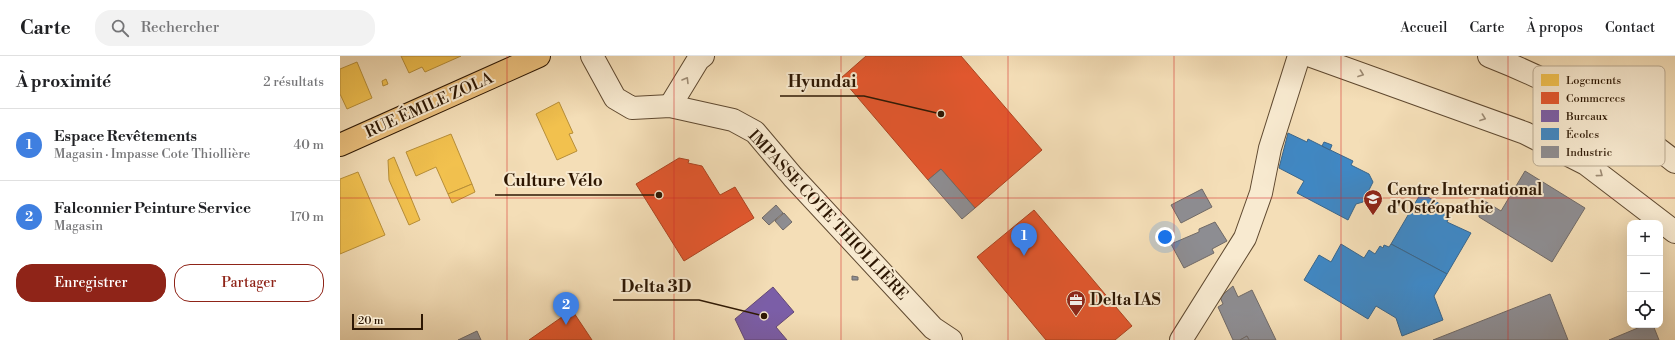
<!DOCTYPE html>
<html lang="fr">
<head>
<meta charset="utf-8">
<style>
  :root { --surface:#fff; --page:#f2f2f2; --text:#202124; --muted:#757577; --line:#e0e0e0; --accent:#8f2418 }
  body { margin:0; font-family:"Libre Bodoni",serif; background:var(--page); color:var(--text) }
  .controls { position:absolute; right:12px; bottom:12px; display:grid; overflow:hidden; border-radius:8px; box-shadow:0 4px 16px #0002 }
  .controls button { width:36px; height:36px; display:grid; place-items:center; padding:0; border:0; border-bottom:1px solid var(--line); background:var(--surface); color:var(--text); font:20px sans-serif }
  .scale { position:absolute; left:12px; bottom:10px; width:71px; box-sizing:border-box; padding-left:4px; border:2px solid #2d1703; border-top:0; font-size:11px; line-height:14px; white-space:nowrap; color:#2d1703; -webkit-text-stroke:3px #f8ead0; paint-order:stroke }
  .you { position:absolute; left:825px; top:181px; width:14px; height:14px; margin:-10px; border:3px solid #fff; border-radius:50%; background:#1a73e8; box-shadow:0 0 0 6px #1a73e833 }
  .badge { display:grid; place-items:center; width:26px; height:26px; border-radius:50%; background:var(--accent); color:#fff; font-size:13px; font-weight:700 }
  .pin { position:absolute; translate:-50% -33px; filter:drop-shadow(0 1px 2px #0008) }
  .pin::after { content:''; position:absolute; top:21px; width:14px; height:12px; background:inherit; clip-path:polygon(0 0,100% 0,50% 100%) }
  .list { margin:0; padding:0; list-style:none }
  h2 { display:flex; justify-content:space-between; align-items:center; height:52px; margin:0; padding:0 16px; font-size:17px }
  h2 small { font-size:13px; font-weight:400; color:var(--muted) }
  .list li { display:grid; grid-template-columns:26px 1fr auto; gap:12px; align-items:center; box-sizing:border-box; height:72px; padding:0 16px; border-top:1px solid var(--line) }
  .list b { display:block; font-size:15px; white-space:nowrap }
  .list p { margin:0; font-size:13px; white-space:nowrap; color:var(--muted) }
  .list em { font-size:13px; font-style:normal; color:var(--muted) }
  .actions { display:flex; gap:8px; padding:12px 16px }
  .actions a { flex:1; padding:9px 0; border:1px solid var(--accent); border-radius:16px; text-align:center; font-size:14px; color:var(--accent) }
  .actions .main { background:var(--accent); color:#fff }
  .icon { flex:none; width:22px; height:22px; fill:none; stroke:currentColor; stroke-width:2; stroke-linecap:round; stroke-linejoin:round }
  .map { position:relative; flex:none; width:1335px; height:284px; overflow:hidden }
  header { display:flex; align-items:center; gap:24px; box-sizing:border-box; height:56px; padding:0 20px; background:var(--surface); border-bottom:1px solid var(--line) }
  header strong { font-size:19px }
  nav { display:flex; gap:22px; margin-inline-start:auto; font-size:14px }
  .search { width:280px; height:36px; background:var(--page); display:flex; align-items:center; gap:10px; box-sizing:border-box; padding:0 14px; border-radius:16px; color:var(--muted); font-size:15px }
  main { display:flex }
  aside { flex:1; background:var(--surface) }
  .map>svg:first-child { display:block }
</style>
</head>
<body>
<header>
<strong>Carte</strong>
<div class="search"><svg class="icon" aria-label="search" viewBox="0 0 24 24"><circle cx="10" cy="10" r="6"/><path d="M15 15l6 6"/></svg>Rechercher</div>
<nav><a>Accueil</a><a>Carte</a><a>À propos</a><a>Contact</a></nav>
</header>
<main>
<aside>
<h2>À proximité<small>2 résultats</small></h2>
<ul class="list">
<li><span class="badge" style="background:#3f7fe0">1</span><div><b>Espace Revêtements</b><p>Magasin · Impasse Cote Thiollière</p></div><em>40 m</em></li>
<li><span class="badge" style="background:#3f7fe0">2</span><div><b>Falconnier Peinture Service</b><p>Magasin</p></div><em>170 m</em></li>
</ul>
<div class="actions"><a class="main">Enregistrer</a><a>Partager</a></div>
</aside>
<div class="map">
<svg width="1335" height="284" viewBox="0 0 1335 284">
  <rect width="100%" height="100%" fill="#f4deb7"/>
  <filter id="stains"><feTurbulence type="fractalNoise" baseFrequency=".005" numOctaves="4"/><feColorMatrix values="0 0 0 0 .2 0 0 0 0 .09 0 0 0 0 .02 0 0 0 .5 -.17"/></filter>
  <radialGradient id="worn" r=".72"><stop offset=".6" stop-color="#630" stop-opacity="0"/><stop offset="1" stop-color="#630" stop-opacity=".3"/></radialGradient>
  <!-- homes -->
  <g fill="#f2c14e" stroke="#b78e38">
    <polygon points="61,0 121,0 85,16 82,11 69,17"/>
    <polygon points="17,6 32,42 7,53 0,38 0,13"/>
    <polygon points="46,23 48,28 43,30 42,25"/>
    <polygon points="219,46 233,77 229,78 237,95 217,104 196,58"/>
    <polygon points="111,78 132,128 108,138 96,111 76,120 66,96"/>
    <polygon points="54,101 80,164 69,169 49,124 48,104"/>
    <polygon points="18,116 45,179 0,198 0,123"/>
    <polygon points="132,128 135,136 112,147 108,138"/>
  </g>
  <!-- shops -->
  <g fill="#e4572e" stroke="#ad4421">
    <polygon points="526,0 621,0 702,94 635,152 601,113 588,124 501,22"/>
    <polygon points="339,102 349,104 348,107 362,110 380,139 395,131 414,162 344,205 296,128"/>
    <polygon points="694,154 792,270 775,284 706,284 637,201"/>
    <polygon points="232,254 252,284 189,284"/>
  </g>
  <!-- offices -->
  <polygon fill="#7b5ea7" stroke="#644976" points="433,231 454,256 436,271 447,284 405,284 395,263"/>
  <!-- schools -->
  <g fill="#3f88c5" stroke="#3a668b">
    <polygon points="948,77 967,86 968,83 982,90 1013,105 1011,109 1029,118 1033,126 1023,146 1016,148 1008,164 957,137 964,125 939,112"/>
    <polygon points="984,86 992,89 990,94 982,90"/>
    <polygon points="1081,137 1112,155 1107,166 1131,177 1107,218 1051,188"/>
    <polygon points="1001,188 1024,202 1029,194 1035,198 1040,190 1043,192 1044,189 1049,191 1051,188 1107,218 1094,240 1103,264 1062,280 1056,262 1036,250 1028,263 964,224 979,199 991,206"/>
  </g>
  <!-- industry -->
  <g fill="#8d8d92" stroke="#706a67">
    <polygon points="601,113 635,152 622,163 588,124"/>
    <polygon points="1185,115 1245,152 1212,206 1139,161 1140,149 1143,144 1161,155"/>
    <polygon points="862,133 872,151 841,167 831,149"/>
    <polygon points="436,149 443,157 429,169 422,162"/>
    <polygon points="444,157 452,166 443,174 435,165"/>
    <polygon points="875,166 887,185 872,193 874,197 844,212 831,188 859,176 859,173"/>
    <polygon points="512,220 518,221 518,224 512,224"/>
    <polygon points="893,230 898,241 912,234 936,284 909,284 907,280 900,284 893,284 878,251 883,248 880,241"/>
    <polygon points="1210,238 1228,284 1093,284"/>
    <polygon points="1305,269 1313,269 1319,284 1269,284"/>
    <polygon points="137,275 141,284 118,284"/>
    <polygon points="907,280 909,284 900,284"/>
  </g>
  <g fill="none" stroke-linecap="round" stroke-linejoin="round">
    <!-- minor casing -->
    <g stroke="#5f4930" stroke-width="24">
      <g id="minor">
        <polyline points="252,0 275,42 292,52 330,50 393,64 415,76 453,121 593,272 611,284"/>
        <polyline points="971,0 1185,77 1246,108 1335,176"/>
        <path d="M 1149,0 C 1215,26 1280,61 1335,106"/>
        <polyline points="330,50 358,4 363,0"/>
        <polyline points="841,284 905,182 921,137 930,92 959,0"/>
      </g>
    </g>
    <!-- major casing -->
    <g stroke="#2d1703" stroke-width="24">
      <polyline id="major" points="0,89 199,0"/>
    </g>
    <!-- minor -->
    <use href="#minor" stroke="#f8ead0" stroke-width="22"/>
    <!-- major -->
    <use href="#major" stroke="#eabf7c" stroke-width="22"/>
  </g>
  <!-- one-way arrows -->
  <defs><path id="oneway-chevron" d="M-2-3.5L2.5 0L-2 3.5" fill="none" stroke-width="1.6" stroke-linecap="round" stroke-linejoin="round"/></defs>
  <g stroke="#9d8b74">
    <use href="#oneway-chevron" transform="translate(1021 18) rotate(20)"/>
    <use href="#oneway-chevron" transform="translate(346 24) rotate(-59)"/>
    <use href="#oneway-chevron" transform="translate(1143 62) rotate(20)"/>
    <use href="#oneway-chevron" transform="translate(1260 118) rotate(37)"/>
  </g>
  <!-- grid -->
  <path fill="none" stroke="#d62828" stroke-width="1" stroke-opacity="0.55" d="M 167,0 L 167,284M 334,0 L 334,284M 501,0 L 501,284M 668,0 L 668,284M 834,0 L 834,284M 1001,0 L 1001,284M 1168,0 L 1168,284M 0,142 L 1335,142"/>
  <!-- icons -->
  <defs>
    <g id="university-pin" transform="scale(1)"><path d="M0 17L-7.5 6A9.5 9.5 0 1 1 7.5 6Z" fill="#8f2418" stroke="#f8ead0"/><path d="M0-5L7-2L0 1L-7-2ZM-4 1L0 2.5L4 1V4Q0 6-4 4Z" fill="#fff"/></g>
    <g id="office-pin" transform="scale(1)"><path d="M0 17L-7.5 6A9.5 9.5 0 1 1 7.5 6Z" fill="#8f2418" stroke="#f8ead0"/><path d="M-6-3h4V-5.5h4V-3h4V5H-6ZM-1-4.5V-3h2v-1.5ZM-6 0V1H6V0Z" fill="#fff"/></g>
  </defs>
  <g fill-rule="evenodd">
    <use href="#university-pin" x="1033" y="143"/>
    <use href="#office-pin" x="736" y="244"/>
  </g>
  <g text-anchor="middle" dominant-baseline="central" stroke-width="4" stroke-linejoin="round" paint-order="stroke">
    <!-- street labels -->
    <g font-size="16" fill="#2d1703" stroke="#f8ead0">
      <text transform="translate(89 49) rotate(-24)">RUE ÉMILE ZOLA</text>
      <text transform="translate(488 159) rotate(47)">IMPASSE COTE THIOLLIÈRE</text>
    </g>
    <!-- poi labels -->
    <g font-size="16" font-weight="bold" fill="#2d1703" stroke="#f8ead0" text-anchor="start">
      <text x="1047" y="134">Centre International<tspan x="1047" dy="18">d'Ostéopathie</tspan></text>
      <text x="750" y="244">Delta IAS</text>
    </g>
  </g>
  <!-- legend -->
  <rect x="1193" y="10" width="132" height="100" rx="6" fill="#f8ead0" stroke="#bbab92" stroke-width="1"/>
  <rect x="1201" y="18" width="18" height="12" fill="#f2c14e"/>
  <rect x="1201" y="36" width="18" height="12" fill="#e4572e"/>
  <rect x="1201" y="54" width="18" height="12" fill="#7b5ea7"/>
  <rect x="1201" y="72" width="18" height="12" fill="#3f88c5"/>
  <rect x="1201" y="90" width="18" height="12" fill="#8d8d92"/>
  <g font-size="11" fill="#2d1703">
    <text x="1226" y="28">Logements</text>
    <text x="1226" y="46">Commerces</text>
    <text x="1226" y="64">Bureaux</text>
    <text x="1226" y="82">Écoles</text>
    <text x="1226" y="100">Industrie</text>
  </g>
  <!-- callouts -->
  <path fill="none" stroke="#2d1703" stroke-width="1.5" d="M601 58L524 40H440M319 139L270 139H155M424 260L359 244H273"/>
  <g fill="#2d1703" stroke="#f8ead0" stroke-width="1.5">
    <circle cx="601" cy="58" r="4"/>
    <circle cx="319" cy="139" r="4"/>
    <circle cx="424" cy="260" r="4"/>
  </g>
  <g font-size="17" text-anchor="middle" font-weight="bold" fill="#2d1703" stroke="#f8ead0" stroke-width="4" stroke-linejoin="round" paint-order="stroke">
    <text x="482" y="31">Hyundai</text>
    <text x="213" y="130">Culture Vélo</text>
    <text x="316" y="236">Delta 3D</text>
  </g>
  <rect width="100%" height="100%" filter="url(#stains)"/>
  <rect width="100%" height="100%" fill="url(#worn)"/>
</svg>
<div class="controls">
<button>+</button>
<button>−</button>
<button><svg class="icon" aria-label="locate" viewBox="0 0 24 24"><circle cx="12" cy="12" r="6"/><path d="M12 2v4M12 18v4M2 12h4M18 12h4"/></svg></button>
</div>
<div class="scale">20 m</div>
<div class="you"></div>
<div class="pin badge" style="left:684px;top:200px;background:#3f7fe0">1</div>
<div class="pin badge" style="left:226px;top:269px;background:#3f7fe0">2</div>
</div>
</main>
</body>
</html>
